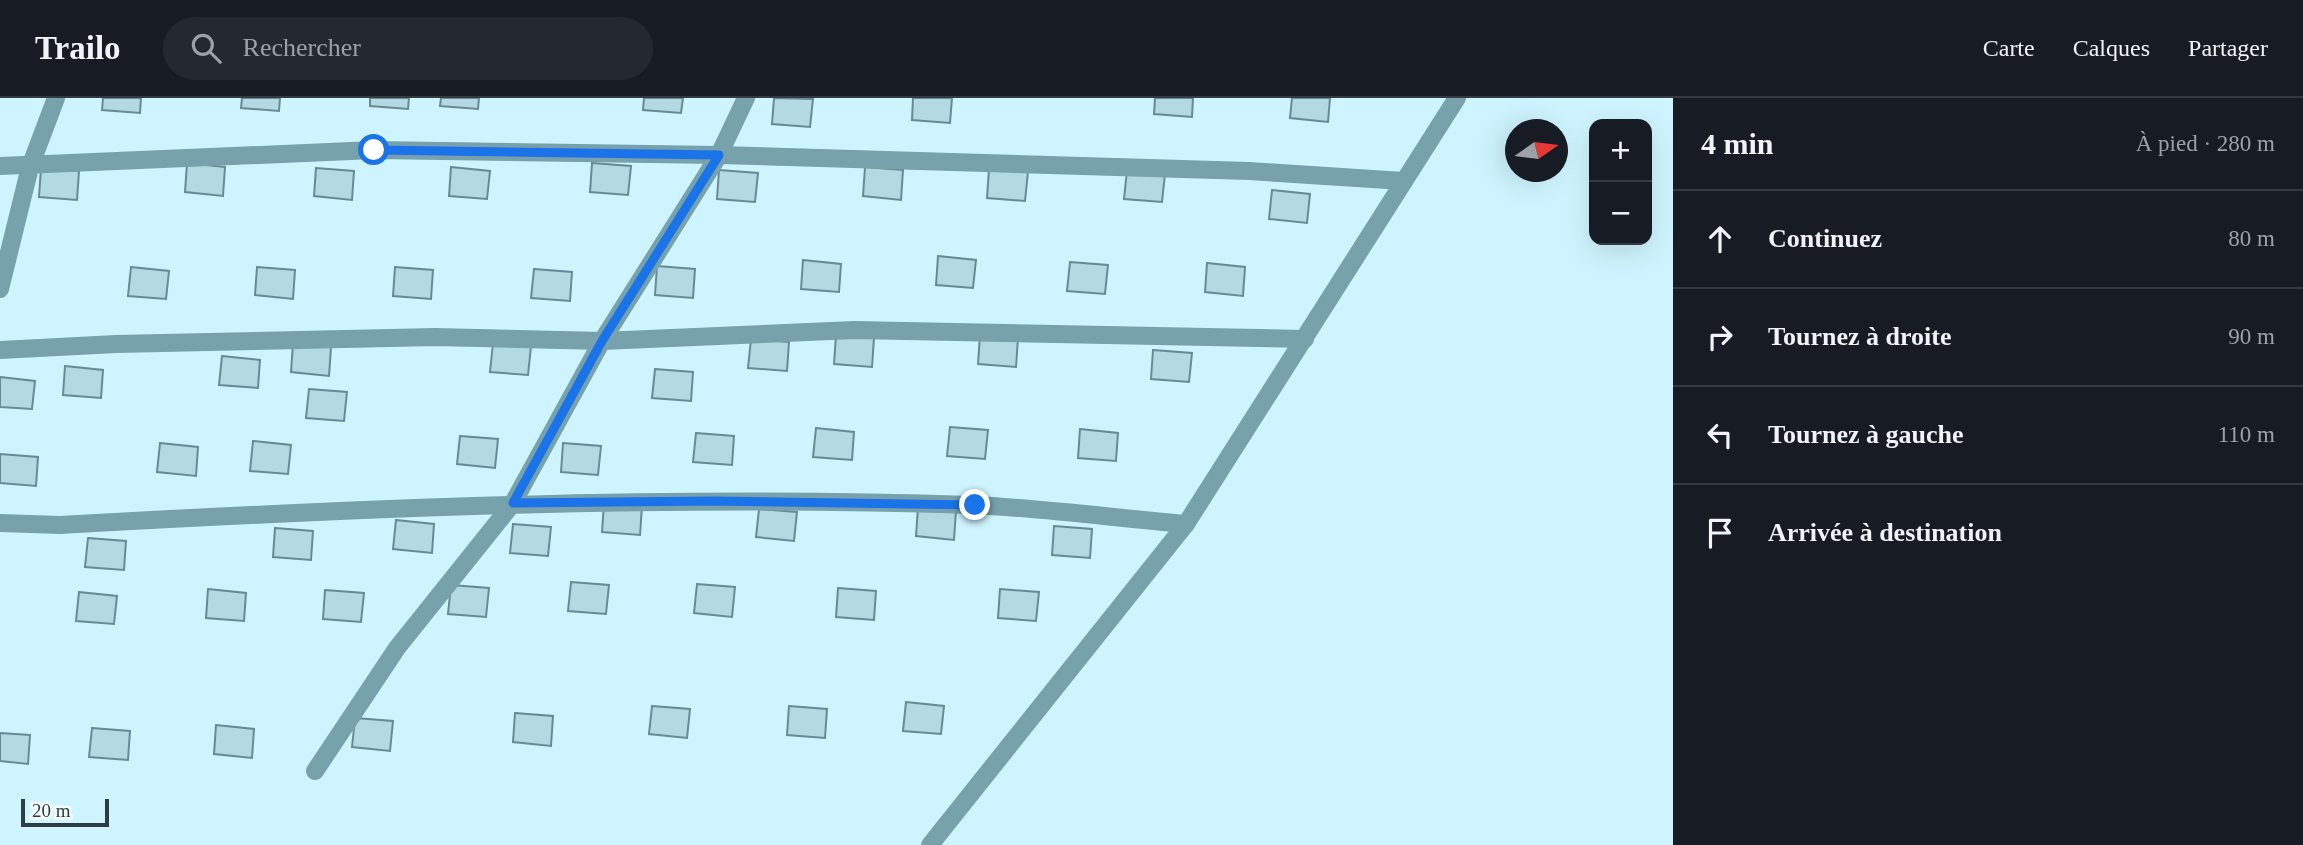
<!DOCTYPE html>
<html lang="fr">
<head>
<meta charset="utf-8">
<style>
  :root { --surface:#171b24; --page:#242831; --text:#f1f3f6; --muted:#9ea1a6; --line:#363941 }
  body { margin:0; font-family:"Times New Roman",serif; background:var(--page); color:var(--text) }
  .controls { position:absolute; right:21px; top:21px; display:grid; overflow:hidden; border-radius:14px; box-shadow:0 7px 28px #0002 }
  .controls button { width:63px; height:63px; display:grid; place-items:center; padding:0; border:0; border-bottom:2px solid var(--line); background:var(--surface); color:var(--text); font:35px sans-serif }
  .compass { position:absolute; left:1505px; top:21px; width:63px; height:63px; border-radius:50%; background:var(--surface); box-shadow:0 7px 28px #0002; rotate:76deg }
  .scale { position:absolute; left:21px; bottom:18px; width:88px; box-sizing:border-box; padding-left:7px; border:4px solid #2d3c40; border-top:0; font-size:19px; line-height:24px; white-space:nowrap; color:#2d3c40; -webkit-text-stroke:5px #f4fcfe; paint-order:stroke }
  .stop { position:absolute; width:21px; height:21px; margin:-16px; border:5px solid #1a73e8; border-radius:50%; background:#fff }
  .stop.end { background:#1a73e8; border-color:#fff; box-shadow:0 2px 7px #0008 }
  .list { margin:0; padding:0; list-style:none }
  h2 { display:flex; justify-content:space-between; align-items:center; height:91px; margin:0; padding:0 28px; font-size:30px }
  h2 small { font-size:23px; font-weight:400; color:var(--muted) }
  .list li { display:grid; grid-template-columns:46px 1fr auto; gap:21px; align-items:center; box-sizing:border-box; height:98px; padding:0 28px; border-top:2px solid var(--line) }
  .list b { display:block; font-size:26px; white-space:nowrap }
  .list em { font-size:23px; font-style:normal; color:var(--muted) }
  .icon { flex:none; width:38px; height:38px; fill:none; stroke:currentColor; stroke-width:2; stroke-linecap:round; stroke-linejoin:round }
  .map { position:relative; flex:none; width:1673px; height:747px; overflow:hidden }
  header { display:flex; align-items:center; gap:42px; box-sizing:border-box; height:98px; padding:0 35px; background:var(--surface); border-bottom:2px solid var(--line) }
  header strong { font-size:33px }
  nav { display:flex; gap:38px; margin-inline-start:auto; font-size:24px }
  .search { width:490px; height:63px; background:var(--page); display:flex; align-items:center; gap:18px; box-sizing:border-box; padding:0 24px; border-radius:38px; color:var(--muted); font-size:26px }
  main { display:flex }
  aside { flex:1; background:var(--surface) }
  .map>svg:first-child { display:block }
</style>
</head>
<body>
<header>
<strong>Trailo</strong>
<div class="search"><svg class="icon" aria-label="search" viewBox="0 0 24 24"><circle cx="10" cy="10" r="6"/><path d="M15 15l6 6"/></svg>Rechercher</div>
<nav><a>Carte</a><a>Calques</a><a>Partager</a></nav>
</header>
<main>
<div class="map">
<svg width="1673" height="747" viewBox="0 0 1673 747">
  <rect width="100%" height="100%" fill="#cef5ff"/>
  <!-- building -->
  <g fill="#b3d9e3" stroke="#678b94" stroke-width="2">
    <polygon points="103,0 141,0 140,15 102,12"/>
    <polygon points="242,0 280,0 279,13 241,10"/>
    <polygon points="370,0 409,0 408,11 370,8"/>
    <polygon points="441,0 479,0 478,11 440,8"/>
    <polygon points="644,0 683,0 681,15 643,12"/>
    <polygon points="774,0 813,1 810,29 772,26"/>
    <polygon points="913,0 952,0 950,25 912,22"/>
    <polygon points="1155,0 1193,0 1192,19 1154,16"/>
    <polygon points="1292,0 1330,0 1328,24 1290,20"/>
    <polygon points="187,65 225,69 223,98 185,94"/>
    <polygon points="592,65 631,68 628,97 590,94"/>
    <polygon points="451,69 490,73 487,101 449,98"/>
    <polygon points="865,69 903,72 901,102 863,98"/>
    <polygon points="41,70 79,73 77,102 39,99"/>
    <polygon points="316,70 354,73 352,102 314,98"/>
    <polygon points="989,71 1028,74 1025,103 987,100"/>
    <polygon points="719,72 758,75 755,104 717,101"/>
    <polygon points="1127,72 1165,76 1162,104 1124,101"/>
    <polygon points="1272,92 1310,96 1307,125 1269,121"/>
    <polygon points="938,158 976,162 973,190 936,187"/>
    <polygon points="803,162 841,166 839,194 801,191"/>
    <polygon points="1070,164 1108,167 1105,196 1067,193"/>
    <polygon points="1207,165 1245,169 1243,198 1205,194"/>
    <polygon points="657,168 695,171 693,200 655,197"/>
    <polygon points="131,169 169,173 166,201 128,198"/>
    <polygon points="257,169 295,172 293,201 255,197"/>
    <polygon points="395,169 433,172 431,201 393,198"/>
    <polygon points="534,171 572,174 570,203 531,200"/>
    <polygon points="836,237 874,240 872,269 834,266"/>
    <polygon points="980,237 1018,240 1016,269 978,266"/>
    <polygon points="751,241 789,244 787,273 748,270"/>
    <polygon points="293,245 331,249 329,278 291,274"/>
    <polygon points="493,245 531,248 528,277 490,274"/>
    <polygon points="1153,252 1192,255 1189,284 1151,281"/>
    <polygon points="222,258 260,262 258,290 219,287"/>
    <polygon points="65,268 103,272 101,300 63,297"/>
    <polygon points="655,271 693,274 691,303 652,300"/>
    <polygon points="0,279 35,283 32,311 0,309"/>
    <polygon points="309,291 347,294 344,323 306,320"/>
    <polygon points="950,329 988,332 985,361 947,358"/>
    <polygon points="816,330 854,334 852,362 813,359"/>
    <polygon points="1080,331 1118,335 1116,363 1078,360"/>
    <polygon points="696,335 734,338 732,367 693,364"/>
    <polygon points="460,338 498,341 495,370 457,366"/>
    <polygon points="253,343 291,347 288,376 250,373"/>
    <polygon points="160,345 198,349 196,378 157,374"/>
    <polygon points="563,345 601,348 598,377 561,374"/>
    <polygon points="0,356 38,359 36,388 0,385"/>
    <polygon points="604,405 642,408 640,437 602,434"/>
    <polygon points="918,409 956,413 954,442 916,438"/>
    <polygon points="759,411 797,414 794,443 756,439"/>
    <polygon points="396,422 434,426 432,455 393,451"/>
    <polygon points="513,426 551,429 548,458 510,455"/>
    <polygon points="1054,428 1092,431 1090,460 1052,457"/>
    <polygon points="275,430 313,433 311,462 273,459"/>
    <polygon points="88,440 126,443 124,472 85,469"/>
    <polygon points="571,484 609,487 606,516 568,513"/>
    <polygon points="697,486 735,489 732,519 694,515"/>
    <polygon points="451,487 489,490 486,519 448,516"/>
    <polygon points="838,490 876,493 874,522 836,519"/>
    <polygon points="208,491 246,495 244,523 206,520"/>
    <polygon points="1000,491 1039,494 1036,523 998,520"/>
    <polygon points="325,492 364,495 361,524 323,521"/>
    <polygon points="79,494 117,498 114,526 76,523"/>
    <polygon points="906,604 944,608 941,636 903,633"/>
    <polygon points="652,608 690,611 687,640 649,636"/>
    <polygon points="789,608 827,611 825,640 787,637"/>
    <polygon points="515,615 553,618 551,648 513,644"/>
    <polygon points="355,620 393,623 390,653 352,649"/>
    <polygon points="216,627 254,631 252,660 214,656"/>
    <polygon points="92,630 130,633 128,662 89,659"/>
    <polygon points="0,635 30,637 28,666 0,663"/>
  </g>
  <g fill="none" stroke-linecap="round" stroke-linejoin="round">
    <!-- minor -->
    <g stroke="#77a1ab" stroke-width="18">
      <polyline points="0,68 374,52 719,57 1249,73 1403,83"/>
      <polyline points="0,191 30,69 56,0"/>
      <polyline points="0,252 116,246 435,239 602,243 854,232 1305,241"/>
      <path d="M 0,425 L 60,427 C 364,410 667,397 972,407 C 1043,410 1115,420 1186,426"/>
      <polyline points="315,673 397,550 513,405 602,243 719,57 746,0"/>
      <polyline points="930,747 1186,426 1457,0"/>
    </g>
  </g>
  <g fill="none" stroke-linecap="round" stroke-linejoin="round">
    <!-- route -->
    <polyline stroke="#1a73e8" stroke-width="9" points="374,52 719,57 602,243 513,405 716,403 975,407"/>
  </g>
</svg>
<div class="controls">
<button>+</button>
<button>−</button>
</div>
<svg class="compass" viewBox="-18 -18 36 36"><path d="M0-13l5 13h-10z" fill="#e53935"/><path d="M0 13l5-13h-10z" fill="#9ea1a6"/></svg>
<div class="scale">20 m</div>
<div class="stop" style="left:374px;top:52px"></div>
<div class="stop end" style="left:975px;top:407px"></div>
</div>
<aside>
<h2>4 min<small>À pied · 280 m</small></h2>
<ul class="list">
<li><svg class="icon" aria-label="ahead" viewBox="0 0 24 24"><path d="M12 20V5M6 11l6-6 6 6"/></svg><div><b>Continuez</b></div><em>80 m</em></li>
<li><svg class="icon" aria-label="right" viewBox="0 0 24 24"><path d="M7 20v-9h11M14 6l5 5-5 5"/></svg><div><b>Tournez à droite</b></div><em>90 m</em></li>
<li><svg class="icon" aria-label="left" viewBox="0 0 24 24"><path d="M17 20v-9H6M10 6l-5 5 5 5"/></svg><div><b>Tournez à gauche</b></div><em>110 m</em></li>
<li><svg class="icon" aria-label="arrive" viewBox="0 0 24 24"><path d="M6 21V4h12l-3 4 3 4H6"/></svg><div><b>Arrivée à destination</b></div></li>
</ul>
</aside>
</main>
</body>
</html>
